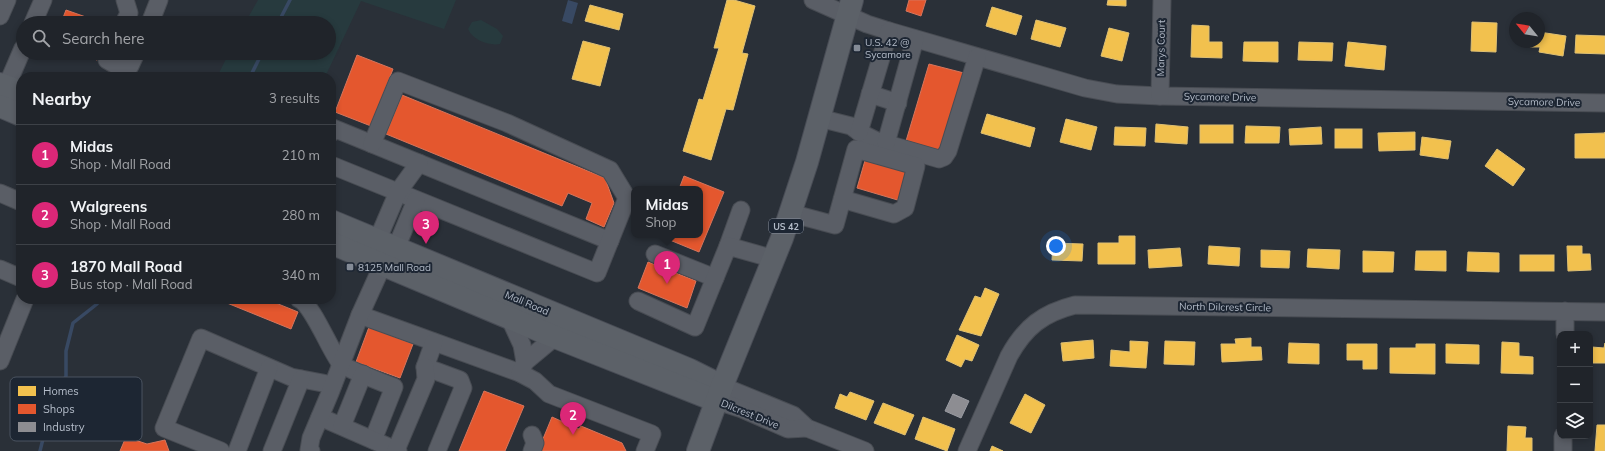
<!DOCTYPE html>
<html lang="en">
<head>
<meta charset="utf-8">
<style>
  :root { --surface:#20242a; --page:#282c32; --text:#f1f3f6; --muted:#a2a4a8; --line:#3d4147; --accent:#db2777 }
  body { margin:0; font-family:Mulish,sans-serif; background:var(--page); color:var(--text) }
  .controls { position:absolute; right:12px; bottom:12px; display:grid; overflow:hidden; border-radius:8px; box-shadow:0 2px 6px #0003 }
  .controls button { width:36px; height:36px; display:grid; place-items:center; padding:0; border:0; border-bottom:1px solid var(--line); background:var(--surface); color:var(--text); font:20px sans-serif }
  .compass { position:absolute; left:1509px; top:12px; width:36px; height:36px; border-radius:50%; background:var(--surface); box-shadow:0 2px 6px #0003; rotate:300deg }
  .you { position:absolute; left:1056px; top:246px; width:14px; height:14px; margin:-10px; border:3px solid #fff; border-radius:50%; background:#1a73e8; box-shadow:0 0 0 6px #1a73e833 }
  .badge { display:grid; place-items:center; width:26px; height:26px; border-radius:50%; background:var(--accent); color:#fff; font-size:13px; font-weight:700 }
  .pin { position:absolute; translate:-50% -33px; filter:drop-shadow(0 1px 2px #0008) }
  .pin::after { content:''; position:absolute; top:21px; width:14px; height:12px; background:inherit; clip-path:polygon(0 0,100% 0,50% 100%) }
  .popup { position:absolute; left:631px; top:186px; width:72px; height:52px; box-sizing:border-box; display:grid; place-content:center; border-radius:8px; background:var(--surface); filter:drop-shadow(0 1px 3px #0005); font-size:13px; white-space:nowrap; color:var(--muted) }
  .popup b { font-size:15px; color:var(--text) }
  .popup::after { content:''; position:absolute; left:50%; top:100%; margin-left:-8px; border:8px solid transparent; border-top-color:var(--surface) }
  .list { margin:0; padding:0; list-style:none }
  h2 { display:flex; justify-content:space-between; align-items:center; height:52px; margin:0; padding:0 16px; font-size:17px }
  h2 small { font-size:13px; font-weight:400; color:var(--muted) }
  .list li { display:grid; grid-template-columns:26px 1fr auto; gap:12px; align-items:center; box-sizing:border-box; height:60px; padding:0 16px; border-top:1px solid var(--line) }
  .list b { display:block; font-size:15px; white-space:nowrap }
  .list p { margin:0; font-size:13px; white-space:nowrap; color:var(--muted) }
  .list em { font-size:13px; font-style:normal; color:var(--muted) }
  .icon { flex:none; width:22px; height:22px; fill:none; stroke:currentColor; stroke-width:2; stroke-linecap:round; stroke-linejoin:round }
  .map { position:relative; flex:none; width:1605px; height:451px; overflow:hidden }
  .search { position:absolute; background:var(--surface); box-shadow:0 2px 6px #0003; left:16px; top:16px; width:320px; height:44px; display:flex; align-items:center; gap:10px; box-sizing:border-box; padding:0 14px; border-radius:22px; color:var(--muted); font-size:15px }
  .panel { position:absolute; background:var(--surface); box-shadow:0 2px 6px #0003; left:16px; top:72px; width:320px; height:232px; border-radius:16px }
  .map>svg:first-child { display:block }
</style>
</head>
<body>
<div class="map">
<svg width="1605" height="451" viewBox="0 0 1605 451">
  <rect width="100%" height="100%" fill="#2a3038"/>
  <!-- green -->
  <g fill="#273a3e">
    <polygon points="258,0 456,0 444,29 361,1 325,77 217,77 229,53 329,53 329,23 245,23"/>
    <path d="M 481,20 L 497,29 L 503,36 L 500,44 C 488,46 473,40 468,29 L 472,22 Z"/>
  </g>
  <!-- water -->
  <polygon fill="#384963" points="568,0 578,3 572,24 562,21"/>
  <!-- homes -->
  <g fill="#f2c14e" stroke="#dfc073">
    <polygon points="727,0 734,0 755,6 742,53 748,54 733,110 726,109 711,160 683,151 699,99 703,100 719,48 714,48"/>
    <polygon points="1108,0 1126,0 1126,6 1107,5"/>
    <polygon points="590,5 623,14 619,30 585,21"/>
    <polygon points="992,7 1022,16 1016,35 986,26"/>
    <polygon points="1036,20 1066,28 1060,47 1031,39"/>
    <polygon points="1472,22 1497,23 1496,52 1471,51"/>
    <polygon points="1192,25 1209,26 1209,42 1222,42 1222,58 1191,57"/>
    <polygon points="1109,28 1129,33 1122,61 1101,56"/>
    <polygon points="1539,32 1566,36 1563,56 1539,52 1540,47 1528,47 1529,42 1539,42"/>
    <polygon points="1576,35 1605,36 1605,54 1575,53"/>
    <polygon points="583,41 610,48 600,86 572,79"/>
    <polygon points="1244,42 1278,42 1278,62 1243,61"/>
    <polygon points="1299,42 1333,43 1332,61 1298,60"/>
    <polygon points="1348,42 1386,46 1384,70 1345,66"/>
    <polygon points="987,114 1035,128 1030,147 981,133"/>
    <polygon points="1066,119 1097,127 1091,150 1060,142"/>
    <polygon points="1156,124 1188,127 1187,144 1155,142"/>
    <rect x="1200" y="125" width="33" height="18"/>
    <polygon points="1246,126 1280,127 1279,143 1245,143"/>
    <polygon points="1115,127 1146,128 1145,146 1114,145"/>
    <polygon points="1321,127 1322,144 1290,145 1289,129"/>
    <rect x="1335" y="129" width="27" height="19"/>
    <polygon points="1415,132 1415,150 1379,151 1378,133"/>
    <polygon points="1605,132 1605,158 1575,158 1575,134 1605,133"/>
    <polygon points="1422,137 1451,141 1448,159 1420,155"/>
    <polygon points="1497,149 1525,169 1513,186 1485,166"/>
    <polygon points="1119,236 1135,236 1135,264 1098,264 1098,243 1119,243"/>
    <polygon points="1053,243 1083,244 1082,261 1052,260"/>
    <polygon points="1209,246 1240,248 1239,266 1208,264"/>
    <polygon points="1567,246 1582,246 1582,254 1590,254 1591,270 1568,271"/>
    <polygon points="1180,248 1182,266 1149,268 1148,250"/>
    <polygon points="1308,249 1340,250 1339,269 1307,267"/>
    <polygon points="1261,250 1290,251 1289,268 1261,267"/>
    <polygon points="1363,251 1394,252 1393,272 1363,272"/>
    <polygon points="1416,251 1446,251 1446,271 1415,270"/>
    <polygon points="1468,252 1499,253 1499,272 1467,271"/>
    <rect x="1520" y="255" width="34" height="16"/>
    <polygon points="985,288 999,294 981,336 959,330 975,296 981,298"/>
    <polygon points="957,335 979,345 972,361 965,359 961,367 946,360"/>
    <polygon points="1251,338 1251,347 1261,347 1262,360 1222,362 1221,344 1236,344 1235,339"/>
    <polygon points="1093,340 1094,358 1063,361 1061,343"/>
    <polygon points="1130,341 1148,342 1146,368 1110,366 1111,350 1130,352"/>
    <polygon points="1165,341 1195,342 1194,365 1164,364"/>
    <polygon points="1502,342 1519,343 1519,356 1533,357 1533,374 1501,373"/>
    <polygon points="1289,343 1319,344 1319,364 1288,363"/>
    <polygon points="1605,343 1605,363 1592,363 1592,347 1604,348"/>
    <polygon points="1347,344 1377,344 1377,369 1363,369 1363,360 1347,360"/>
    <polygon points="1416,344 1435,344 1435,374 1390,373 1390,348 1416,348"/>
    <polygon points="1446,344 1479,345 1479,364 1446,363"/>
    <polygon points="850,392 874,401 866,420 835,408 840,394 847,397"/>
    <polygon points="1025,394 1045,405 1031,433 1010,423"/>
    <polygon points="883,403 914,415 905,435 874,423"/>
    <polygon points="923,417 955,429 947,451 915,439"/>
    <polygon points="1597,425 1605,425 1605,451 1595,451"/>
    <polygon points="1508,426 1526,427 1525,438 1532,438 1532,451 1507,451"/>
    <polygon points="992,446 1003,451 990,451"/>
  </g>
  <!-- shops -->
  <g fill="#e4572e" stroke="#d6755c">
    <polygon points="909,0 926,0 921,16 906,11"/>
    <polygon points="66,10 103,23 61,23"/>
    <polygon points="78,53 100,53 97,60"/>
    <polygon points="357,55 393,69 371,126 335,112"/>
    <polygon points="929,64 964,73 942,152 906,141"/>
    <polygon points="402,95 605,178 614,203 604,227 586,219 592,203 568,193 562,206 386,134"/>
    <polygon points="866,157 910,170 901,201 857,188"/>
    <polygon points="684,176 724,192 699,252 660,236 661,235 700,235 700,189 679,189"/>
    <polygon points="648,262 696,281 687,308 638,288"/>
    <polygon points="228,299 266,299 298,312 291,329 227,303"/>
    <polygon points="369,327 413,344 400,378 356,362"/>
    <polygon points="484,391 524,406 505,451 459,451"/>
    <polygon points="552,417 579,429 581,426 622,443 626,451 538,451"/>
    <polygon points="126,437 147,444 165,440 169,451 120,451"/>
  </g>
  <!-- industry -->
  <polygon fill="#8d8d92" stroke="#999ba2" points="953,394 969,401 961,418 945,411"/>
  <g fill="none" stroke-linecap="round" stroke-linejoin="round">
    <!-- stream -->
    <g stroke="#384963" stroke-width="3.5">
      <polyline points="278,23 290,0"/>
      <polyline points="250,77 262,53"/>
      <polyline points="40,451 52,403 66,376 66,351 73,323 97,304"/>
    </g>
    <!-- minor casing -->
    <g stroke="#484c53" stroke-width="19">
      <g id="minor">
        <polyline points="813,0 867,24 889,31 1085,88 1117,94 1160,96 1605,103"/>
        <polyline points="0,16 7,0"/>
        <polyline points="33,23 43,0"/>
        <polyline points="124,23 129,13 125,0"/>
        <polyline points="150,23 159,0"/>
        <polyline points="106,53 107,60 119,67 130,66 136,53"/>
        <polyline points="870,94 898,103"/>
        <polyline points="1160,96 1162,0"/>
        <polyline points="2,97 23,48"/>
        <polyline points="819,118 851,126 859,132 877,141 939,159 944,157 948,151 977,57"/>
        <polyline points="859,132 889,31"/>
        <polyline points="331,133 333,128 610,241"/>
        <polyline points="886,143 915,39"/>
        <polyline points="331,165 597,273 627,198 610,170 507,123 398,81 372,144"/>
        <polyline points="0,193 21,202"/>
        <polyline points="790,213 835,225 856,149 916,166 905,208 894,214 842,199"/>
        <polyline points="728,246 741,210"/>
        <polyline points="380,253 377,241 398,192 419,163"/>
        <polyline points="655,254 715,278"/>
        <polyline points="0,269 21,278"/>
        <path d="M 299,299 C 313,305 330,351 341,364 C 345,368 386,384 394,387 L 373,440"/>
        <polyline points="638,301 695,327 728,246 774,259"/>
        <polyline points="360,315 520,373 535,381 549,394 652,434 645,451"/>
        <polyline points="509,317 522,345 525,362"/>
        <polyline points="1565,334 1565,311"/>
        <polyline points="434,342 425,367 460,380 463,388 437,451"/>
        <polyline points="0,361 25,299"/>
        <polyline points="520,373 525,362 555,337"/>
        <polyline points="722,386 793,415 807,428 865,451"/>
        <polyline points="717,401 742,409 788,429 807,428"/>
        <polyline points="320,417 398,451"/>
        <polyline points="342,426 363,374"/>
        <polyline points="396,450 426,379 425,367"/>
        <polyline points="221,451 164,428 201,338 291,377 333,385"/>
        <polyline points="237,451 269,368"/>
        <polyline points="272,451 301,379"/>
        <polyline points="311,451 309,450 311,438 330,393 360,315 383,264 396,248 416,200"/>
        <polyline points="532,451 535,443 532,435"/>
        <path d="M 967,451 L 1009,356 C 1025,327 1043,313 1075,305 L 1605,312"/>
        <polyline points="1563,451 1563,436"/>
      </g>
    </g>
    <!-- major casing -->
    <g stroke="#484c55" stroke-width="24">
      <g id="major">
        <polyline points="0,84 21,92"/>
        <polyline points="0,106 21,115"/>
        <polyline points="331,221 690,370 722,386"/>
        <polyline points="331,243 555,337 717,401"/>
        <polyline points="698,451 722,386 782,238 807,162 852,0"/>
      </g>
    </g>
    <!-- minor -->
    <use href="#minor" stroke="#5a5e66" stroke-width="17"/>
    <!-- major -->
    <use href="#major" stroke="#5c6168" stroke-width="22"/>
  </g>
  <!-- markers -->
  <g fill="#848b96" stroke="#1d2633" stroke-width="1.5">
    <rect x="853" y="44" width="8" height="8" rx="2"/>
    <rect x="346" y="263" width="8" height="8" rx="2"/>
  </g>
  <g text-anchor="middle" dominant-baseline="central" stroke-width="4" stroke-linejoin="round" paint-order="stroke">
    <!-- shield labels -->
    <rect fill="#1d2633" stroke="#878f9c" stroke-width="1" x="769" y="219" width="34" height="14" rx="3"/>
    <g font-size="9" font-weight="bold" fill="#b4bcc9">
      <text x="786" y="226">US 42</text>
    </g>
    <!-- poi labels -->
    <g font-size="10" fill="#b4bcc9" stroke="#1d2633" text-anchor="start">
      <text x="865" y="42">U.S. 42 @<tspan x="865" dy="12">Sycamore</tspan></text>
      <text x="358" y="267">8125 Mall Road</text>
    </g>
    <!-- street labels -->
    <g font-size="10" fill="#b4bcc9" stroke="#1d2633">
      <text transform="translate(1161 48) rotate(-89)">Marys Court</text>
      <text transform="translate(1220 97) rotate(1)">Sycamore Drive</text>
      <text transform="translate(1544 102) rotate(1)">Sycamore Drive</text>
      <text transform="translate(527 303) rotate(23)">Mall Road</text>
      <text transform="translate(1225 307) rotate(1)">North Dilcrest Circle</text>
      <text transform="translate(750 414) rotate(22)">Dilcrest Drive</text>
    </g>
  </g>
  <!-- legend -->
  <rect x="10" y="377" width="132" height="64" rx="6" fill="#1d2633" stroke="#4a5360" stroke-width="1"/>
  <rect x="18" y="386" width="18" height="10" fill="#f2c14e"/>
  <rect x="18" y="404" width="18" height="10" fill="#e4572e"/>
  <rect x="18" y="422" width="18" height="10" fill="#8d8d92"/>
  <g font-size="11" fill="#b4bcc9">
    <text x="43" y="395">Homes</text>
    <text x="43" y="413">Shops</text>
    <text x="43" y="431">Industry</text>
  </g>
</svg>
<div class="controls">
<button>+</button>
<button>−</button>
<button><svg class="icon" aria-label="layers" viewBox="0 0 24 24"><path d="M12 4l9 5-9 5-9-5zM3 14l9 5 9-5"/></svg></button>
</div>
<svg class="compass" viewBox="-18 -18 36 36"><path d="M0-13l5 13h-10z" fill="#e53935"/><path d="M0 13l5-13h-10z" fill="#a2a4a8"/></svg>
<div class="you"></div>
<div class="pin badge" style="left:667px;top:284px">1</div>
<div class="popup"><b>Midas</b>Shop</div>
<div class="pin badge" style="left:573px;top:435px">2</div>
<div class="pin badge" style="left:426px;top:244px">3</div>
<div class="search"><svg class="icon" aria-label="search" viewBox="0 0 24 24"><circle cx="10" cy="10" r="6"/><path d="M15 15l6 6"/></svg>Search here</div>
<section class="panel">
<h2>Nearby<small>3 results</small></h2>
<ul class="list">
<li><span class="badge">1</span><div><b>Midas</b><p>Shop · Mall Road</p></div><em>210 m</em></li>
<li><span class="badge">2</span><div><b>Walgreens</b><p>Shop · Mall Road</p></div><em>280 m</em></li>
<li><span class="badge">3</span><div><b>1870 Mall Road</b><p>Bus stop · Mall Road</p></div><em>340 m</em></li>
</ul>
</section>
</div>
</body>
</html>
